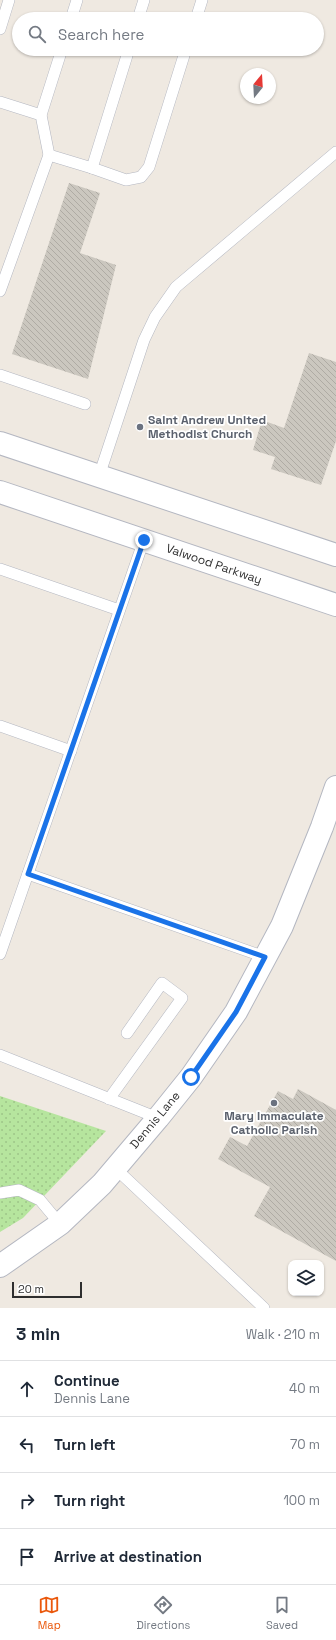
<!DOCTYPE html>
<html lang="en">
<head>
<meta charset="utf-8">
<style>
  :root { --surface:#fff; --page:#f6f6f7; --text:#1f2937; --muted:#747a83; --line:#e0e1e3; --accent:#ea580c }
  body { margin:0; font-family:"Space Grotesk",sans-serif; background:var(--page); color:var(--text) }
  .controls { position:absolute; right:12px; bottom:12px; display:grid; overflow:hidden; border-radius:8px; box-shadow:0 1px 3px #0004 }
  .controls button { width:36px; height:36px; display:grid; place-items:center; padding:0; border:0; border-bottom:1px solid var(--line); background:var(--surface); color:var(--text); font:20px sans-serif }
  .compass { position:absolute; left:240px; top:68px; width:36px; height:36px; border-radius:50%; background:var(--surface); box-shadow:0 1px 3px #0004; rotate:18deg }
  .scale { position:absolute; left:12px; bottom:10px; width:70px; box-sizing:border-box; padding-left:4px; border:2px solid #2e2e2e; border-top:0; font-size:11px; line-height:14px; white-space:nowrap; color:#2e2e2e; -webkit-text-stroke:3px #fff; paint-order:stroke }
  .stop { position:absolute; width:12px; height:12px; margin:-9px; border:3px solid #1a73e8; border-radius:50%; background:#fff }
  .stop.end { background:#1a73e8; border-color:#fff; box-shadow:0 1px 4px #0008 }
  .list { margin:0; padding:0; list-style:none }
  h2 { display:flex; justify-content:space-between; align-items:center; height:52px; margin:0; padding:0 16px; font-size:17px }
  h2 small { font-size:13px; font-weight:400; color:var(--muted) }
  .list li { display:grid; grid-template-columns:26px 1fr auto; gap:12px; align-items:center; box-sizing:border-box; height:56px; padding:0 16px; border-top:1px solid var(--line) }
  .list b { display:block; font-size:15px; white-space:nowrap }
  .list p { margin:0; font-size:13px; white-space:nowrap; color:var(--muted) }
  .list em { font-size:13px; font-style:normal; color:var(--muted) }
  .icon { flex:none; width:22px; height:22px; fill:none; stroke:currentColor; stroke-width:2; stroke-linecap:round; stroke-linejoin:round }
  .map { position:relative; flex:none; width:336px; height:1308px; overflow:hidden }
  .search { position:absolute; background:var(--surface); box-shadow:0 1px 3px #0004; left:12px; right:12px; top:12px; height:44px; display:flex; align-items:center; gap:10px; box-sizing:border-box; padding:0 14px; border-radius:22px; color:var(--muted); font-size:15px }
  .sheet { height:276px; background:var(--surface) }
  nav { display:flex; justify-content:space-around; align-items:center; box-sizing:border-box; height:56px; border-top:1px solid var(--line); background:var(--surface); font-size:11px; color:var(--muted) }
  nav a { display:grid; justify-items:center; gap:2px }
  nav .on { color:var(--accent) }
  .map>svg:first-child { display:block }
</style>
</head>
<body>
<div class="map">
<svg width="336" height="1308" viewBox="0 0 336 1308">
  <defs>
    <pattern id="park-dots" width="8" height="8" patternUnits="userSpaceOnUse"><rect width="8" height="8" fill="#b6e59e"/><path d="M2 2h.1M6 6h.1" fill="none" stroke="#9dc588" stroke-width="1.8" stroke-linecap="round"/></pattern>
    <pattern id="building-back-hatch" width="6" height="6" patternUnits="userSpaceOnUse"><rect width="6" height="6" fill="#cbc7bf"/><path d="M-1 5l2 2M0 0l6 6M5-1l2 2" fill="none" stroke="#afaba4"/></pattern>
  </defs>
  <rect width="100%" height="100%" fill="#efe9e1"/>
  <!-- park -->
  <polygon fill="url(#park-dots)" points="0,1096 106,1131 23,1218 0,1232"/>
  <!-- building -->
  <g fill="url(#building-back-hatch)">
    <polygon points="69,183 100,193 80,253 116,265 88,379 12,354"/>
    <polygon points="309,353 336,362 336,441 321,485 271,469 275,457 253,450 262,420 284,428"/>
    <polygon points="298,1089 336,1110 336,1261 254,1216 270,1187 218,1159 230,1137 247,1146 278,1091 293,1099"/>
  </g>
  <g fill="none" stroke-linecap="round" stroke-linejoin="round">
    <!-- service casing -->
    <g stroke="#b4b7c1" stroke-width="12">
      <g id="service">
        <polyline points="71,19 77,0"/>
        <polyline points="138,19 144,0"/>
        <polyline points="196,19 202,0"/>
        <polyline points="0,29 9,0"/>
        <polyline points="129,49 92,168 126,180 141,177 149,167 186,49"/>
        <polyline points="0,102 41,115 49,155 92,168"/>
        <polyline points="41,115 62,49"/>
        <polyline points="0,291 49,155"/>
        <polyline points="0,375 85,404"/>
        <polyline points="99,476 144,340 155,317 176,287 336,152"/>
        <polyline points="0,569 119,610"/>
        <polyline points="0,726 71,751"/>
        <polyline points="28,874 265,957"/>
        <polyline points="0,954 144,540"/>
        <polyline points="0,1055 158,1118"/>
        <polyline points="109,1099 182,998 162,983 127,1033"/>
        <polyline points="115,1168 264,1308"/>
        <polyline points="0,1193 19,1190 40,1200 60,1224"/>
      </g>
    </g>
    <!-- tertiary casing -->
    <g stroke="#b4b7c1" stroke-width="24">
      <polyline id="tertiary" points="0,1266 60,1224 102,1184 158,1118 191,1077 236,1012 282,926 322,827 336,787"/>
    </g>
    <!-- secondary casing -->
    <g stroke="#b4b7c1" stroke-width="24">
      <g id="secondary">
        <polyline points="0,443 336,555"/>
        <polyline points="0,492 336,605"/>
      </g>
    </g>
    <!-- service -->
    <use href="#service" stroke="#fff" stroke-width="11"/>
    <!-- tertiary -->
    <use href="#tertiary" stroke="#fff" stroke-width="22"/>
    <!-- secondary -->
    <use href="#secondary" stroke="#fff" stroke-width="22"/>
  </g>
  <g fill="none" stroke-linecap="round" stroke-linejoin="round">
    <!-- route -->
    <polyline stroke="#1a73e8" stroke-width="5" points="144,540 28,874 265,957 236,1012 191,1077"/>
  </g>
  <!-- markers -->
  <g fill="#6b7280" stroke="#fff" stroke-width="1.5">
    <circle cx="140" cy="427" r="4"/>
    <circle cx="274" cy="1103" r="4"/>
  </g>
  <g text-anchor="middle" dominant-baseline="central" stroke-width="3.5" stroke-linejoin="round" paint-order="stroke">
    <!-- worship labels -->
    <g font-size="12" font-weight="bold" fill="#5b616d" stroke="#fff" text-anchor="start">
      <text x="148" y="420">Saint Andrew United<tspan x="148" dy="14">Methodist Church</tspan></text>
      <text x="274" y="1116" text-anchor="middle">Mary Immaculate<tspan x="274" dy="14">Catholic Parish</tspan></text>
    </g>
    <!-- street labels -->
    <g font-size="12" fill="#2e2e2e" stroke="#fff">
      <text transform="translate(214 564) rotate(19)">Valwood Parkway</text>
      <text transform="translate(155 1120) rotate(-50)">Dennis Lane</text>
    </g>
  </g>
</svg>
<div class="controls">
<button><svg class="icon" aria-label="layers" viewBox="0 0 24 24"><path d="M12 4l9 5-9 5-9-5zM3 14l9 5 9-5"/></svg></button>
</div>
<svg class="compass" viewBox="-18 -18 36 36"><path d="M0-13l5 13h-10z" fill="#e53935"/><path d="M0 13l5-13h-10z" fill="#747a83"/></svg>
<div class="scale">20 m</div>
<div class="stop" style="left:191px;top:1077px"></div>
<div class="stop end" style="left:144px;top:540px"></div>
<div class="search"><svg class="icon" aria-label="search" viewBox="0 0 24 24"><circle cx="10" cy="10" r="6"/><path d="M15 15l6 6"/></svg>Search here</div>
</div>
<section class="sheet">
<h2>3 min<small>Walk · 210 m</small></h2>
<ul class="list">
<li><svg class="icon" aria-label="ahead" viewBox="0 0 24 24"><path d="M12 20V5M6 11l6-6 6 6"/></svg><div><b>Continue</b><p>Dennis Lane</p></div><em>40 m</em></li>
<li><svg class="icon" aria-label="left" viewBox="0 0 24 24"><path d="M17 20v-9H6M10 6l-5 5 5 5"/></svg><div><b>Turn left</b></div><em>70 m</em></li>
<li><svg class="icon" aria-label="right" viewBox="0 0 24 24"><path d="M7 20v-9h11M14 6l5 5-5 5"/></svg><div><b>Turn right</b></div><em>100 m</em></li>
<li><svg class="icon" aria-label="arrive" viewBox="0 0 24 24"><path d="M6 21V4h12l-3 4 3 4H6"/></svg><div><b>Arrive at destination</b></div></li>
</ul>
</section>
<nav>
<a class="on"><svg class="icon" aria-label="map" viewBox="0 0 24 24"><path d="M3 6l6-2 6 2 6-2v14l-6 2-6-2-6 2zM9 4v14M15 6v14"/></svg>Map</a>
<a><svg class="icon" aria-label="directions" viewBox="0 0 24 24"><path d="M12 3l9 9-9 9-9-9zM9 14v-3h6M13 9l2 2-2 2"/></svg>Directions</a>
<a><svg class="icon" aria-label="saved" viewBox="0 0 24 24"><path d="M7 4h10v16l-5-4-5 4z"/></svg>Saved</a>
</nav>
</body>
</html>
